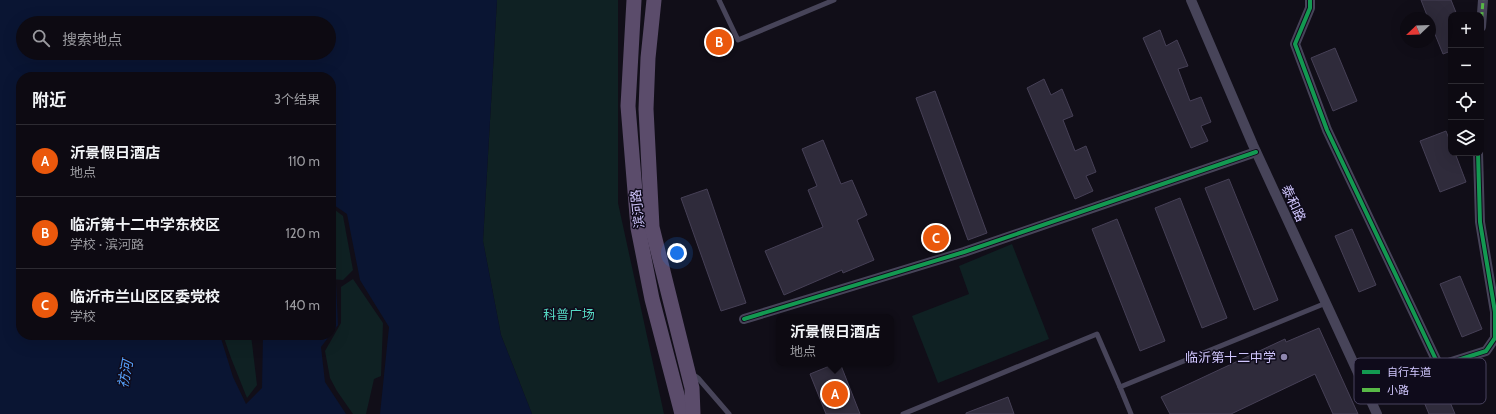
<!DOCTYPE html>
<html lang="zh">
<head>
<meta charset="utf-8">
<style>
  :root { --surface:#0d0a12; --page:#1b1820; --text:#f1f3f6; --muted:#9a9a9f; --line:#2d2b32; --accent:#ea580c }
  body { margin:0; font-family:Cabin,"Noto Sans SC",sans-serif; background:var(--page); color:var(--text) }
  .controls { position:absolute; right:12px; top:12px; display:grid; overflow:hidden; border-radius:8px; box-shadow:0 4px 16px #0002 }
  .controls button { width:36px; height:36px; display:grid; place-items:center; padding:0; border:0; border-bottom:1px solid var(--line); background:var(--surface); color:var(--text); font:20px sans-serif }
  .compass { position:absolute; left:1400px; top:12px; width:36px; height:36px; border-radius:50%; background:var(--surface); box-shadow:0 4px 16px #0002; rotate:247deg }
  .you { position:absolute; left:677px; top:253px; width:14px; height:14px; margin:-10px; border:3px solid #fff; border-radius:50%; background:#1a73e8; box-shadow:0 0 0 6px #1a73e833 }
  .badge { display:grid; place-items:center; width:26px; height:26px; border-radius:50%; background:var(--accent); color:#fff; font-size:13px; font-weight:700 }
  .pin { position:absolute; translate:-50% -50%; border:2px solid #fff; box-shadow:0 1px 4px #0006 }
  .popup { position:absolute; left:776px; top:314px; width:118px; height:52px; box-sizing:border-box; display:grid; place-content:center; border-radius:8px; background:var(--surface); filter:drop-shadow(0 1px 3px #0005); font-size:13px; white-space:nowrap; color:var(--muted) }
  .popup b { font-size:15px; color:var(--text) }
  .popup::after { content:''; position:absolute; left:50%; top:100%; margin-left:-8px; border:8px solid transparent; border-top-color:var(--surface) }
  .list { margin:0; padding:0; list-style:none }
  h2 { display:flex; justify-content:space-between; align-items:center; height:52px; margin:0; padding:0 16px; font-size:17px }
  h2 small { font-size:13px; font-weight:400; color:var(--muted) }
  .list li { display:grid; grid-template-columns:26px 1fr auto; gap:12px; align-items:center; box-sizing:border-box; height:72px; padding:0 16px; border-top:1px solid var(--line) }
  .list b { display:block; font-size:15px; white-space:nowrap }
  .list p { margin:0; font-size:13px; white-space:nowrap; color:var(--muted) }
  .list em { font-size:13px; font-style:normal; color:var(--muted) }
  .icon { flex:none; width:22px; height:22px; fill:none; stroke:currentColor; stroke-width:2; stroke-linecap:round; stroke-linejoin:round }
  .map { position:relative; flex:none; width:1496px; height:414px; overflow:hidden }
  .search { position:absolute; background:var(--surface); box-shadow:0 4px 16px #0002; left:16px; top:16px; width:320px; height:44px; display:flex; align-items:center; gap:10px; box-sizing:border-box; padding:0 14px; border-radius:22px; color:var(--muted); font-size:15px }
  .panel { position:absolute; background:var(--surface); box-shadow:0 4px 16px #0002; left:16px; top:72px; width:320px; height:268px; border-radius:16px }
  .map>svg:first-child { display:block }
</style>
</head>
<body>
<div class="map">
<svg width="1496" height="414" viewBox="0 0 1496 414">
  <rect width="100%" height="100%" fill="#110e18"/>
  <!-- green -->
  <g fill="#0f2123">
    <polygon points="497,0 618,0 618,203 664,414 532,414 501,335 483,241"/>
    <polygon points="331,207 343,216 353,270 343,280 331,279"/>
    <polygon points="1012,244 1049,339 938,383 912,316 969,294 959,266"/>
    <polygon points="353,279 383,323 381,376 374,379 366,414 353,414 337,391 330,378 325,351 341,323 341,287"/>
    <polygon points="223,335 251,335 257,385 247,398 231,358"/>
  </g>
  <!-- water -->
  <g fill="#0a1533" fill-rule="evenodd">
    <path d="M 0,0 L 497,0 L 483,241 L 501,335 L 532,414 L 380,414 L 389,327 L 360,280 L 347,214 L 331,203 L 331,77 L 21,77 L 21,335 L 220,335 L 233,377 L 246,404 L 262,388 L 263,335 L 330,335 L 321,347 L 325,382 L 346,414 L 0,414 ZM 23,23 L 329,23 L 329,53 L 23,53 Z"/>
    <polygon points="331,283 336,283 338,325 331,334"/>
  </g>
  <!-- building -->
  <g fill="#2f2b3b" stroke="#464056">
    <polygon points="1421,0 1451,0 1457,15 1451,15 1451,51 1443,54 1430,22 1430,18 1428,18"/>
    <polygon points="1160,30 1166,46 1177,40 1188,66 1178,69 1190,101 1201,97 1211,122 1201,126 1208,141 1191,148 1143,38"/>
    <polygon points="1335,48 1357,101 1333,111 1311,58"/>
    <polygon points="1044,79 1051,95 1062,89 1073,116 1063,120 1075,151 1086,146 1096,172 1086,176 1093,191 1075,199 1027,88"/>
    <polygon points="935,91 987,233 968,240 916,98"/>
    <polygon points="1446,131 1451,144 1451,153 1455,153 1466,182 1440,192 1420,141"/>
    <polygon points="823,140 841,184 852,180 867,215 857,220 874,260 843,273 842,270 784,295 765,251 823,227 808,190 817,186 802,149"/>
    <polygon points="1229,179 1278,300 1254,310 1205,188"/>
    <polygon points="707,189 746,303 721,311 681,198"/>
    <polygon points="1180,198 1227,318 1202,328 1155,208"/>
    <polygon points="1117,219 1165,341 1140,351 1092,229"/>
    <polygon points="1352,229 1376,285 1359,292 1335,236"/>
    <polygon points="1460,276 1482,329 1462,337 1440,284"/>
    <polygon points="1319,328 1358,414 1333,414 1315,374 1231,414 1170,414 1161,397 1285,339 1286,342"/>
    <polygon points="837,363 840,363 860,414 826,414 810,374"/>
    <polygon points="1444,388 1455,414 1429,414 1422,397"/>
    <polygon points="1008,397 1014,414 966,414 966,413"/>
  </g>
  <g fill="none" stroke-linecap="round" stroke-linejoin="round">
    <!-- lane -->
    <g stroke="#474459" stroke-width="5">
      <polyline points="719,0 738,40 834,0"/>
      <polyline points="691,373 698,378 729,414"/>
      <polyline points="1120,387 1326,303"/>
      <polyline points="903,414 1097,334 1120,387 1131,414"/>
    </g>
    <!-- street -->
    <g stroke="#474459" stroke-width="10">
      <polyline points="1191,0 1253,145 1377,414"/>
      <polyline points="1310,0 1310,8 1295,44 1327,130 1439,366 1486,351 1495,338 1495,312 1480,222 1478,153"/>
      <polyline points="1481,27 1483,0"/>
      <polyline points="744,319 964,252 1256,152"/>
    </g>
    <!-- primary -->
    <g stroke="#5b4c6b" stroke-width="15">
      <polyline points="634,0 628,106 638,228 652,299 682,414"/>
      <polyline points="654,0 648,58 646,109 652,227 692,388 693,414"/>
    </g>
    <!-- quiet -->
    <polyline stroke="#58b947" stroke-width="3" stroke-dasharray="6 3" stroke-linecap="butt" points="1481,27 1483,0"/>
    <!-- cycleway casing -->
    <g stroke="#0f0b1b" stroke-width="6">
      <g id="cycleway">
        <polyline points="1310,0 1310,8 1295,44 1327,130 1439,366 1486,351 1495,338 1495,312 1480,222 1478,153"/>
        <polyline points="744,319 964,252 1256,152"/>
      </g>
    </g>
    <!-- cycleway -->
    <use href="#cycleway" stroke="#139951" stroke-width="4"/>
  </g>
  <!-- markers -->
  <circle fill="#8e86ae" stroke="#0f0b1b" stroke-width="1.5" cx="1284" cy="357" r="4"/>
  <g text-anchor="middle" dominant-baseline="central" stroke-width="3" stroke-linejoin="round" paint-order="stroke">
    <!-- street labels -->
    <g font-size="13" fill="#d1c7fe" stroke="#0f0b1b">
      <text transform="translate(1294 203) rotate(65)">泰和路</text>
      <text transform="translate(637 209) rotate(-96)">滨河路</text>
    </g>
    <!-- park labels -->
    <g font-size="13" fill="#56dbc4" stroke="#0f0b1b">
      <text x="569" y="314">科普广场</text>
    </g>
    <!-- poi labels -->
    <g font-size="13" fill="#d1c7fe" stroke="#0f0b1b" text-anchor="end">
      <text x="1276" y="357">临沂第十二中学</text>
    </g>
    <!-- water labels -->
    <g font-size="14" font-style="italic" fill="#57a2fc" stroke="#0f0b1b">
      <text transform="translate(125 374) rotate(-79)">祊河</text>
    </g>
  </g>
  <!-- legend -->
  <rect x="1354" y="358" width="132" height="46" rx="6" fill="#0f0b1b" stroke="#49435f" stroke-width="1"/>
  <rect x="1362" y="370" width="18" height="4" fill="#139951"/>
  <rect x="1362" y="388" width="18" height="4" fill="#58b947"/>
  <g font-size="11" fill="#d1c7fe">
    <text x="1387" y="376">自行车道</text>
    <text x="1387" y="394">小路</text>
  </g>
</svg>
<div class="controls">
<button>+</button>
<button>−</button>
<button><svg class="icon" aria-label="locate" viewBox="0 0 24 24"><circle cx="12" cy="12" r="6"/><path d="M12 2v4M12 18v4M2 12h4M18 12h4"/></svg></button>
<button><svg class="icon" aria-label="layers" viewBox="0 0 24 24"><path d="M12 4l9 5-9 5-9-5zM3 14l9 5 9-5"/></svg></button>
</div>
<svg class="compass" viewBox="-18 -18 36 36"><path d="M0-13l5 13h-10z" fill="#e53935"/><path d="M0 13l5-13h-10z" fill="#9a9a9f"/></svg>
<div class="you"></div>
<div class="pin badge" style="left:835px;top:394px">A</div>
<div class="popup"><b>沂景假日酒店</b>地点</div>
<div class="pin badge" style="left:719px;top:42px">B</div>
<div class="pin badge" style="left:936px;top:238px">C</div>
<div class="search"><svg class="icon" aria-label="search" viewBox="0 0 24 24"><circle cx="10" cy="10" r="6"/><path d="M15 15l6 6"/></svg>搜索地点</div>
<section class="panel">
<h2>附近<small>3个结果</small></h2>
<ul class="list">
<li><span class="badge">A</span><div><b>沂景假日酒店</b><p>地点</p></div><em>110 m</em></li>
<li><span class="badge">B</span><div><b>临沂第十二中学东校区</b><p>学校 · 滨河路</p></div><em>120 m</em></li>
<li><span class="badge">C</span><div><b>临沂市兰山区区委党校</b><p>学校</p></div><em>140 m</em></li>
</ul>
</section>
</div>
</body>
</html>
